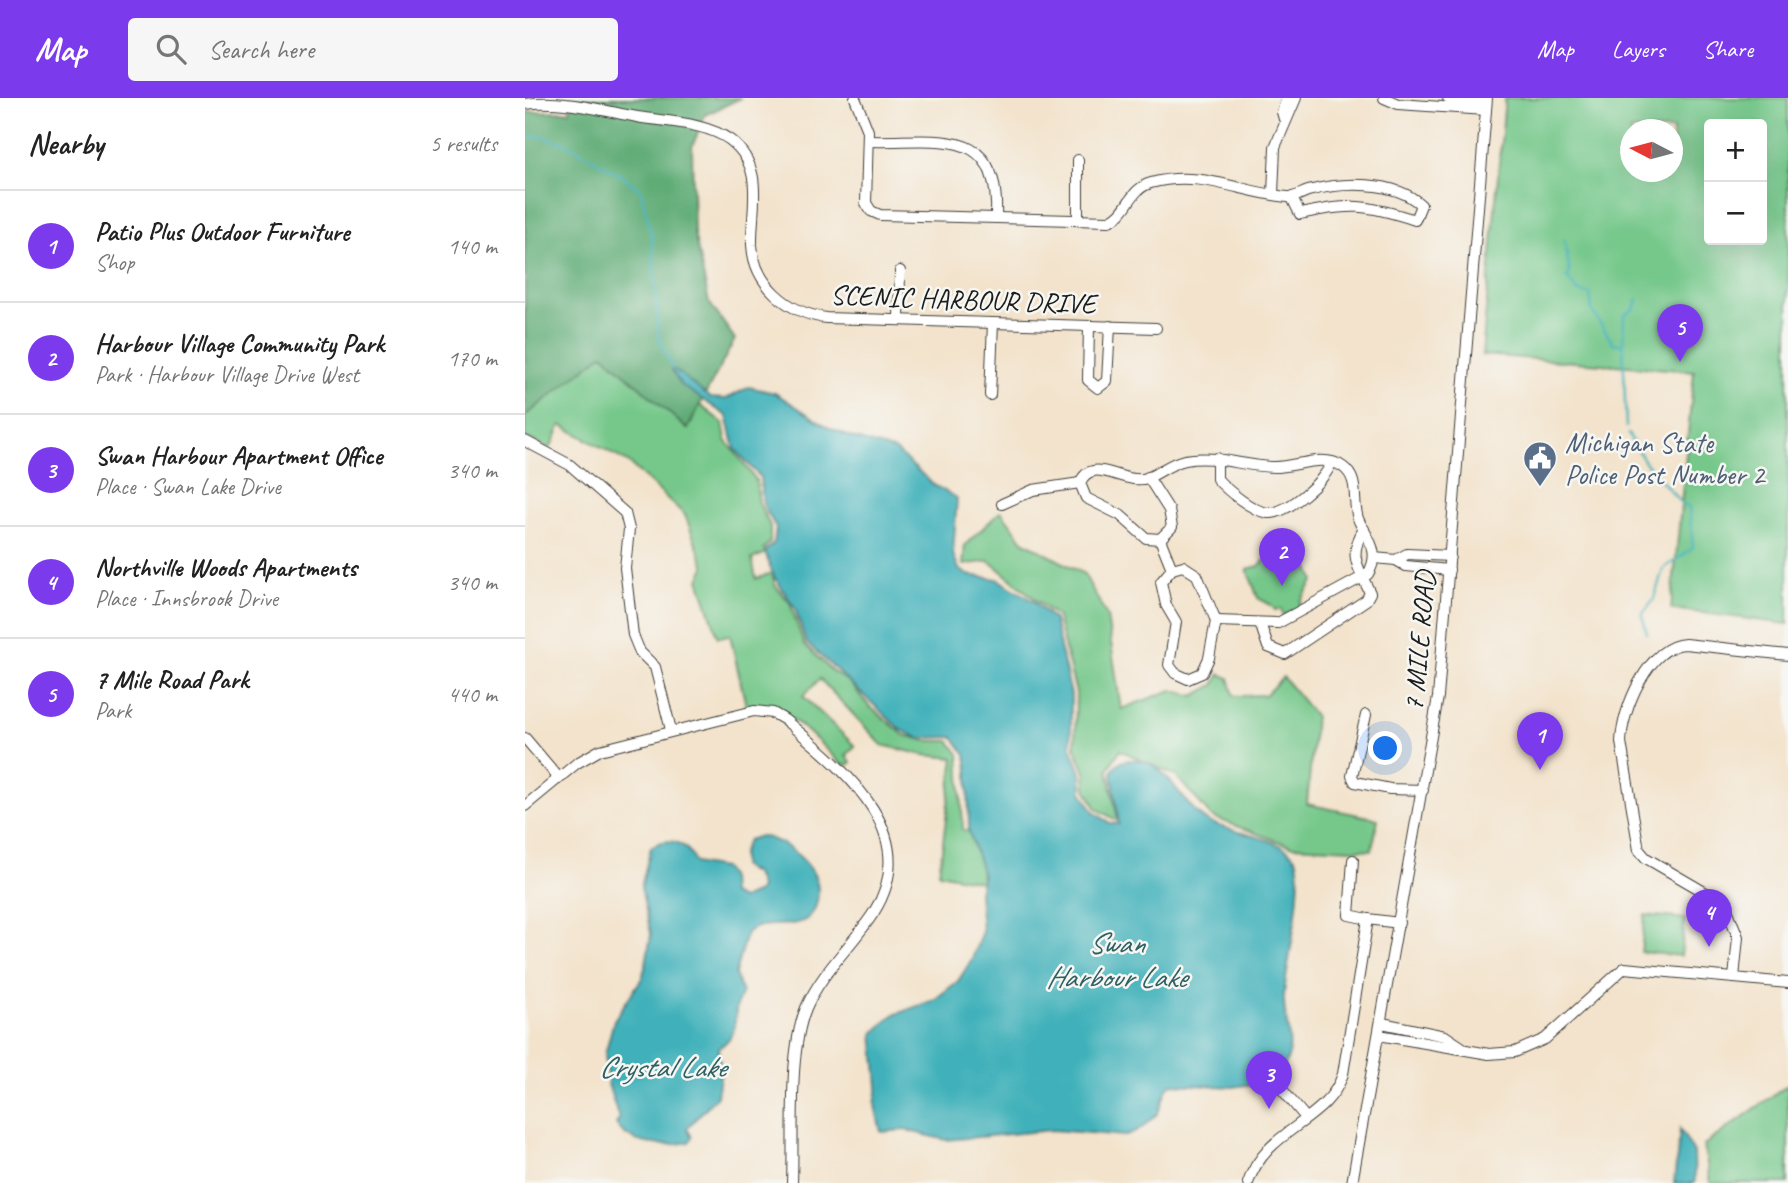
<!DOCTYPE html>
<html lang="en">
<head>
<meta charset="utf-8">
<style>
  :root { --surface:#fff; --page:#f6f6f6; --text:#222; --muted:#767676; --line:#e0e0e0; --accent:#7c3aed }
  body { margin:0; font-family:Caveat,sans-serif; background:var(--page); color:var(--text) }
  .controls { position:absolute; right:21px; top:21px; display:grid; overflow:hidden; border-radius:7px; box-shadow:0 7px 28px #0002 }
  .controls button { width:63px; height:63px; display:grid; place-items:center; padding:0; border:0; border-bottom:2px solid var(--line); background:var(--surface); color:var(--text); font:35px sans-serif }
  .compass { position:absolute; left:1095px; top:21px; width:63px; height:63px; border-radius:50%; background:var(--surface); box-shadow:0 7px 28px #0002; rotate:276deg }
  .you { position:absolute; left:861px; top:651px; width:24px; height:24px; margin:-18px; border:5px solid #fff; border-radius:50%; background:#1a73e8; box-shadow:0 0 0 10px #1a73e833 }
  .badge { display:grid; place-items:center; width:46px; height:46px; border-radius:50%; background:var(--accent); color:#fff; font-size:23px; font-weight:700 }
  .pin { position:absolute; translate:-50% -58px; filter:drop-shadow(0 2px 4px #0008) }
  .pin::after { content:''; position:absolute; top:37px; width:24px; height:21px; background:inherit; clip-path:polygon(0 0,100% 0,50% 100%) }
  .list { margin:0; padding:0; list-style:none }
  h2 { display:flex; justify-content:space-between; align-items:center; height:91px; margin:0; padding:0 28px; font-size:30px }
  h2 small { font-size:23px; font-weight:400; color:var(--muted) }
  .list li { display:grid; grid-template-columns:46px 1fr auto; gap:21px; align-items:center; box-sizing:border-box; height:112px; padding:0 28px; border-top:2px solid var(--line) }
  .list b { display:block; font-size:26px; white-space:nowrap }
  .list p { margin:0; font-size:23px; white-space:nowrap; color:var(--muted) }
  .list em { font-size:23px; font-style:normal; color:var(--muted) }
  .icon { flex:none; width:38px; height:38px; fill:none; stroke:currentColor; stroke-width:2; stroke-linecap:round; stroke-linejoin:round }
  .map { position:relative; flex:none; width:1263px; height:1085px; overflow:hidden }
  header { display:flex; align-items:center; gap:42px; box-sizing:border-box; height:98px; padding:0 35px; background:var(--accent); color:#fff }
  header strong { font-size:33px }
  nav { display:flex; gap:38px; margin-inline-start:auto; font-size:24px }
  .search { width:490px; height:63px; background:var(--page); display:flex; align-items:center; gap:18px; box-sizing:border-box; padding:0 24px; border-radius:7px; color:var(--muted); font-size:26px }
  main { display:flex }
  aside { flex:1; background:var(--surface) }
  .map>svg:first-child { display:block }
</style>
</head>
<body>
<header>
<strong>Map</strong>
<div class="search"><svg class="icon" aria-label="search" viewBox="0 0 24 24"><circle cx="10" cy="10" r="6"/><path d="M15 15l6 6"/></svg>Search here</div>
<nav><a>Map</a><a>Layers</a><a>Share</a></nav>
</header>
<main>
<aside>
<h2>Nearby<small>5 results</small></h2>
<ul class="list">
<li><span class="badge">1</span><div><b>Patio Plus Outdoor Furniture</b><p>Shop</p></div><em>140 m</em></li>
<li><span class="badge">2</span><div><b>Harbour Village Community Park</b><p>Park · Harbour Village Drive West</p></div><em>170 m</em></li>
<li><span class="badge">3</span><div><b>Swan Harbour Apartment Office</b><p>Place · Swan Lake Drive</p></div><em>340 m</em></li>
<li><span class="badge">4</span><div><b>Northville Woods Apartments</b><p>Place · Innsbrook Drive</p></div><em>340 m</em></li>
<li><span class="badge">5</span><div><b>7 Mile Road Park</b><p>Park</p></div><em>440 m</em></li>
</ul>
</aside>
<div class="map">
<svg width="1263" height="1085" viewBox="0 0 1263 1085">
  <rect width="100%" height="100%" fill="#f6f6f2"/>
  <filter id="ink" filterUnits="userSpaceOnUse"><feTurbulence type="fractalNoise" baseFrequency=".0143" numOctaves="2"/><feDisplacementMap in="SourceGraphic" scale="14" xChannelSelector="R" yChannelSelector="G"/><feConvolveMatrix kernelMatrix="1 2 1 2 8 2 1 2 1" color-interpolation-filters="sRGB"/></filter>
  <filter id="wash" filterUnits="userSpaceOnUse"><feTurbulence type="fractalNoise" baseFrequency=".00686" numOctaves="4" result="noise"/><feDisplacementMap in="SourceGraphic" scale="28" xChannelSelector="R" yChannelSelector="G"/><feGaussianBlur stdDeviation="1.57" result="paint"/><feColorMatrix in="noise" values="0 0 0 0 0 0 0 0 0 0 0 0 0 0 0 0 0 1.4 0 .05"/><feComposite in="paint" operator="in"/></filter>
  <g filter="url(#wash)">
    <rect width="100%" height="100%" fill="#f3e3cc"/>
    <!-- green -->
    <g fill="#74c78a" stroke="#487253" stroke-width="2" fill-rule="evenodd">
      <path d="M 980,0 L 1263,0 L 1263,526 L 1146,511 L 1169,273 L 957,257 ZM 1184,26 L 1237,26 L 1237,142 L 1184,142 ZM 1106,32 L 1148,32 L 1148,74 L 1106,74 Z"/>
      <path d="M 78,256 L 163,331 L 175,307 L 198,325 L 201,342 L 231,382 L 234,405 L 245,428 L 245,444 L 238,451 L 241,455 L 227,461 L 231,481 L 247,475 L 250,487 L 265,505 L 279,546 L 308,574 L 324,584 L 344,608 L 379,637 L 402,643 L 424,643 L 434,656 L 438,732 L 444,733 L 456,769 L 457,784 L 414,775 L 429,660 L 399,657 L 357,647 L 295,581 L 278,598 L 330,648 L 321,658 L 326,664 L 324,667 L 316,666 C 288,639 264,606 221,608 L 205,537 L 193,539 L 174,481 L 180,469 L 160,417 L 104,365 L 36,327 L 25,351 L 0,339 L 0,318 Z"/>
      <polygon points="476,413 498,443 559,476 582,518 596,611 647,592 669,598 689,587 695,576 704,580 709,598 740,597 758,579 790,618 782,706 853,721 847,752 766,748 687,719 651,678 595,652 583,671 593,723 572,711 561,691 560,674 550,650 551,595 532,519 464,463 438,467 440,447"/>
      <polygon points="776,451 789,482 775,504 777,508 758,518 756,511 750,512 746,507 733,500 722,471 734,468 749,453 760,457"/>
      <polygon points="1120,817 1160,821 1156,858 1116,854"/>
      <polygon points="1263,987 1263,1085 1185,1085 1179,1047"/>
    </g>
    <!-- forest -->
    <polygon fill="#5fac76" stroke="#3e6449" stroke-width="2" points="46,0 216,0 180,17 167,49 169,135 184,204 210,241 162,331 78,256 0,318 0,14 45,13"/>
    <!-- water -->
    <g fill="#41b1ba" stroke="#2e666b" stroke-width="2">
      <path d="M 148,270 L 185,300 L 201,301 L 224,289 L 250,295 L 303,329 L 328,340 L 371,353 L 409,387 L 432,400 L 428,456 L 434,471 L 443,477 L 472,481 L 510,504 L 529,522 L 546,597 L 546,649 L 556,675 L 557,694 L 569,714 L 585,725 L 594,726 L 587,674 L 593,665 C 636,647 653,705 681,722 C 704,736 760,739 771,761 C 781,783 761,869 759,898 C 758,918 767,936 764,956 C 762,967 754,975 747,983 L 708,989 L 647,986 L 642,990 L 633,1015 L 617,1030 L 601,1038 L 527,1032 L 421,1042 L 380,1032 L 356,1034 L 350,1007 L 353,988 L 348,936 L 368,917 L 409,902 L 433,883 L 447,861 L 457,833 L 454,794 L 458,777 L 444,733 L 443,672 L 441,657 L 428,639 L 394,640 L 376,632 L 281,544 L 270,510 L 247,475 L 240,453 L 249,445 L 251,430 L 238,406 L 235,379 L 210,351 L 202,318 L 156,287 L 146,271 Z"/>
      <path d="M 235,738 C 249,740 263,748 274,758 C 285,768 294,780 293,795 C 290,846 239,814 221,836 L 210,876 L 217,895 C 204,915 219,935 193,950 L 196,972 L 192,998 L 162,1030 L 167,1039 L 164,1044 C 141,1049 105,1049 91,1026 L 94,1021 L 83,986 L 80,956 L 89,922 L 117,880 L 121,866 L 126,836 L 116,789 L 126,749 C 146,737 163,745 170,765 L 198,770 L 205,780 L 206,796 L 216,801 L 233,794 L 235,789 L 230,776 L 217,769 L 217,755 L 223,742 Z"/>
      <polygon points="1155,1031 1169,1055 1170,1085 1149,1085"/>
    </g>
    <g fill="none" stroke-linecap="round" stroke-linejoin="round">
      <!-- stream -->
      <g stroke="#41b1ba" stroke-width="2.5">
        <polyline points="0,40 16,38 44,47 102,81 116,93 127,139 134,242 148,270"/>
        <polyline points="1039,141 1045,175 1042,179 1052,193 1065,196 1067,213 1088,245 1098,247 1101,329"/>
        <polyline points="1098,246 1099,217 1109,211 1113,201"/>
        <polyline points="1103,336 1120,364 1157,406 1164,409 1168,450 1138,471 1129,501 1117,516 1122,535"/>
      </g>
    </g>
  </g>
  <g filter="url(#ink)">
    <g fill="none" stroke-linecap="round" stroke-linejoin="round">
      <!-- minor casing -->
      <g stroke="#3c3a36" stroke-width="12">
        <g id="minor">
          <path d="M 330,0 L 343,33 L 341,105 L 346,113 L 355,117 L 584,123 C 604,115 604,91 626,85 C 675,71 716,95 763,99 C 771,100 776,95 783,93 C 817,84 870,82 896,107 L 890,122 C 841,106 825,105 775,116 L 767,100"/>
          <polyline points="859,0 873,6 961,12"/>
          <polyline points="923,0 961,3"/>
          <path d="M 0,6 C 37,1 75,12 112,19 C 141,24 180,24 205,42 C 241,70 226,109 227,147 C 229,186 263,215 301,220 L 631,230"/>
          <polyline points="759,21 757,14 762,0"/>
          <path d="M 344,43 C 414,45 475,25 471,120"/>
          <polyline points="748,96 750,49 771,0"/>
          <polyline points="553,122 553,62"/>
          <polyline points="374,222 375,173"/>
          <polyline points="564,228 563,282 573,290 582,283 585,228"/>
          <polyline points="465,297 468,225"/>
          <polyline points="0,343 45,367 100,415 104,431 100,470 108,537 115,554 130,569 146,632"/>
          <path d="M 692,360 L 692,381 C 703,393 727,413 743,415 C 761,417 802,381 806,365"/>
          <polyline points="623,379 644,412 647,429 635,441"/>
          <path d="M 555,385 C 567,356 599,388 622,380 C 635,375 645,365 660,362 C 690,356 720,369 750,369 C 771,369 799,355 818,369 C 836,382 826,406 834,423 C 844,443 856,454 843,476 L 753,525 L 691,523"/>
          <polyline points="555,385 561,400 595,417 621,440 635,441"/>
          <polyline points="477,406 508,392 555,385"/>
          <polyline points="635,441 647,471 636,484 641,507 651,524 644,567 650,575 663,581 677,575 684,560 691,523"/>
          <polyline points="849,460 871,462 881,468 924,472"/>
          <polyline points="871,462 882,456 925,458"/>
          <polyline points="647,471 658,468 672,477 691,523"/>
          <path d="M 735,525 L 743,549 L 760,556 L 841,502 L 845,495 C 834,470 822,458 839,431"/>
          <path d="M 1263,557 L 1160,546 C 1123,548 1097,612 1096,644 L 1114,752 L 1121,760 L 1200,806 L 1213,839 L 1209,880 L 1263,885"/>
          <polyline points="841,617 827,678 830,684 865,691 898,692"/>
          <polyline points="0,640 33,679"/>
          <path d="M 0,708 L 52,665 L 75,652 L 229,613 L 248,615 L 260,622 C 315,669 400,733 349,814 C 328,847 297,873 281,910 C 263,954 269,1035 267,1085"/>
          <polyline points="828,762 824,817 843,821"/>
          <polyline points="857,925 920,938 938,950"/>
          <polyline points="854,937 964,956 990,954 1020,941 1099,870 1209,880"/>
          <polyline points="755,989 781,1020"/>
          <path d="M 723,1085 C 741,1030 802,1025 818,976 L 843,821 L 874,825"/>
          <polyline points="827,1085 913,599 962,0"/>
        </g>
      </g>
      <!-- minor -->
      <use href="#minor" stroke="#fff" stroke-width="10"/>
    </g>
  </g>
  <!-- icons -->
  <defs>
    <g id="civic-pin" transform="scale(1.75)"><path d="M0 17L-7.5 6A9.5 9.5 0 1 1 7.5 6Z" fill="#5c6f8a" stroke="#f6f6f2"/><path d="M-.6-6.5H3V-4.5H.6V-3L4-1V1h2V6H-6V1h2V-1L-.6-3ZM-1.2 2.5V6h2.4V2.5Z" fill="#fff"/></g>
  </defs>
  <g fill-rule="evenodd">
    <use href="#civic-pin" x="1015" y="360"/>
  </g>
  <g text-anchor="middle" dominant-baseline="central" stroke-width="5" stroke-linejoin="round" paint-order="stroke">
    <!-- street labels -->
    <g font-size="28" fill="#1c1c1c" stroke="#f6f6f2">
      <text transform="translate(438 201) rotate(2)">SCENIC HARBOUR DRIVE</text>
      <text transform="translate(894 543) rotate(-85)">7 MILE ROAD</text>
    </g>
    <!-- service labels -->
    <g font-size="28" fill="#4e5e75" stroke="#f6f6f2" text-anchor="start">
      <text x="1040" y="344">Michigan State<tspan x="1040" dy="32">Police Post Number 2</tspan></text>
    </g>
    <!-- water labels -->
    <g font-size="30" font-style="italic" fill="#2d5f63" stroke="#f6f6f2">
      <text x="591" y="845">Swan<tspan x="591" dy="34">Harbour Lake</tspan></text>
      <text x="137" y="969">Crystal Lake</text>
    </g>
  </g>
</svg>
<div class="controls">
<button>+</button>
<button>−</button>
</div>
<svg class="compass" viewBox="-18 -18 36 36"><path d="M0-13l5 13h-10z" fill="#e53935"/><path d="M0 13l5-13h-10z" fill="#767676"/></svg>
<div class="you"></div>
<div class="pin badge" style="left:1015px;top:672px">1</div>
<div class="pin badge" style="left:757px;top:488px">2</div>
<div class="pin badge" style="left:744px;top:1011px">3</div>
<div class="pin badge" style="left:1184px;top:849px">4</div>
<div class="pin badge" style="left:1155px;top:264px">5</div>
</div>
</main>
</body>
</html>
